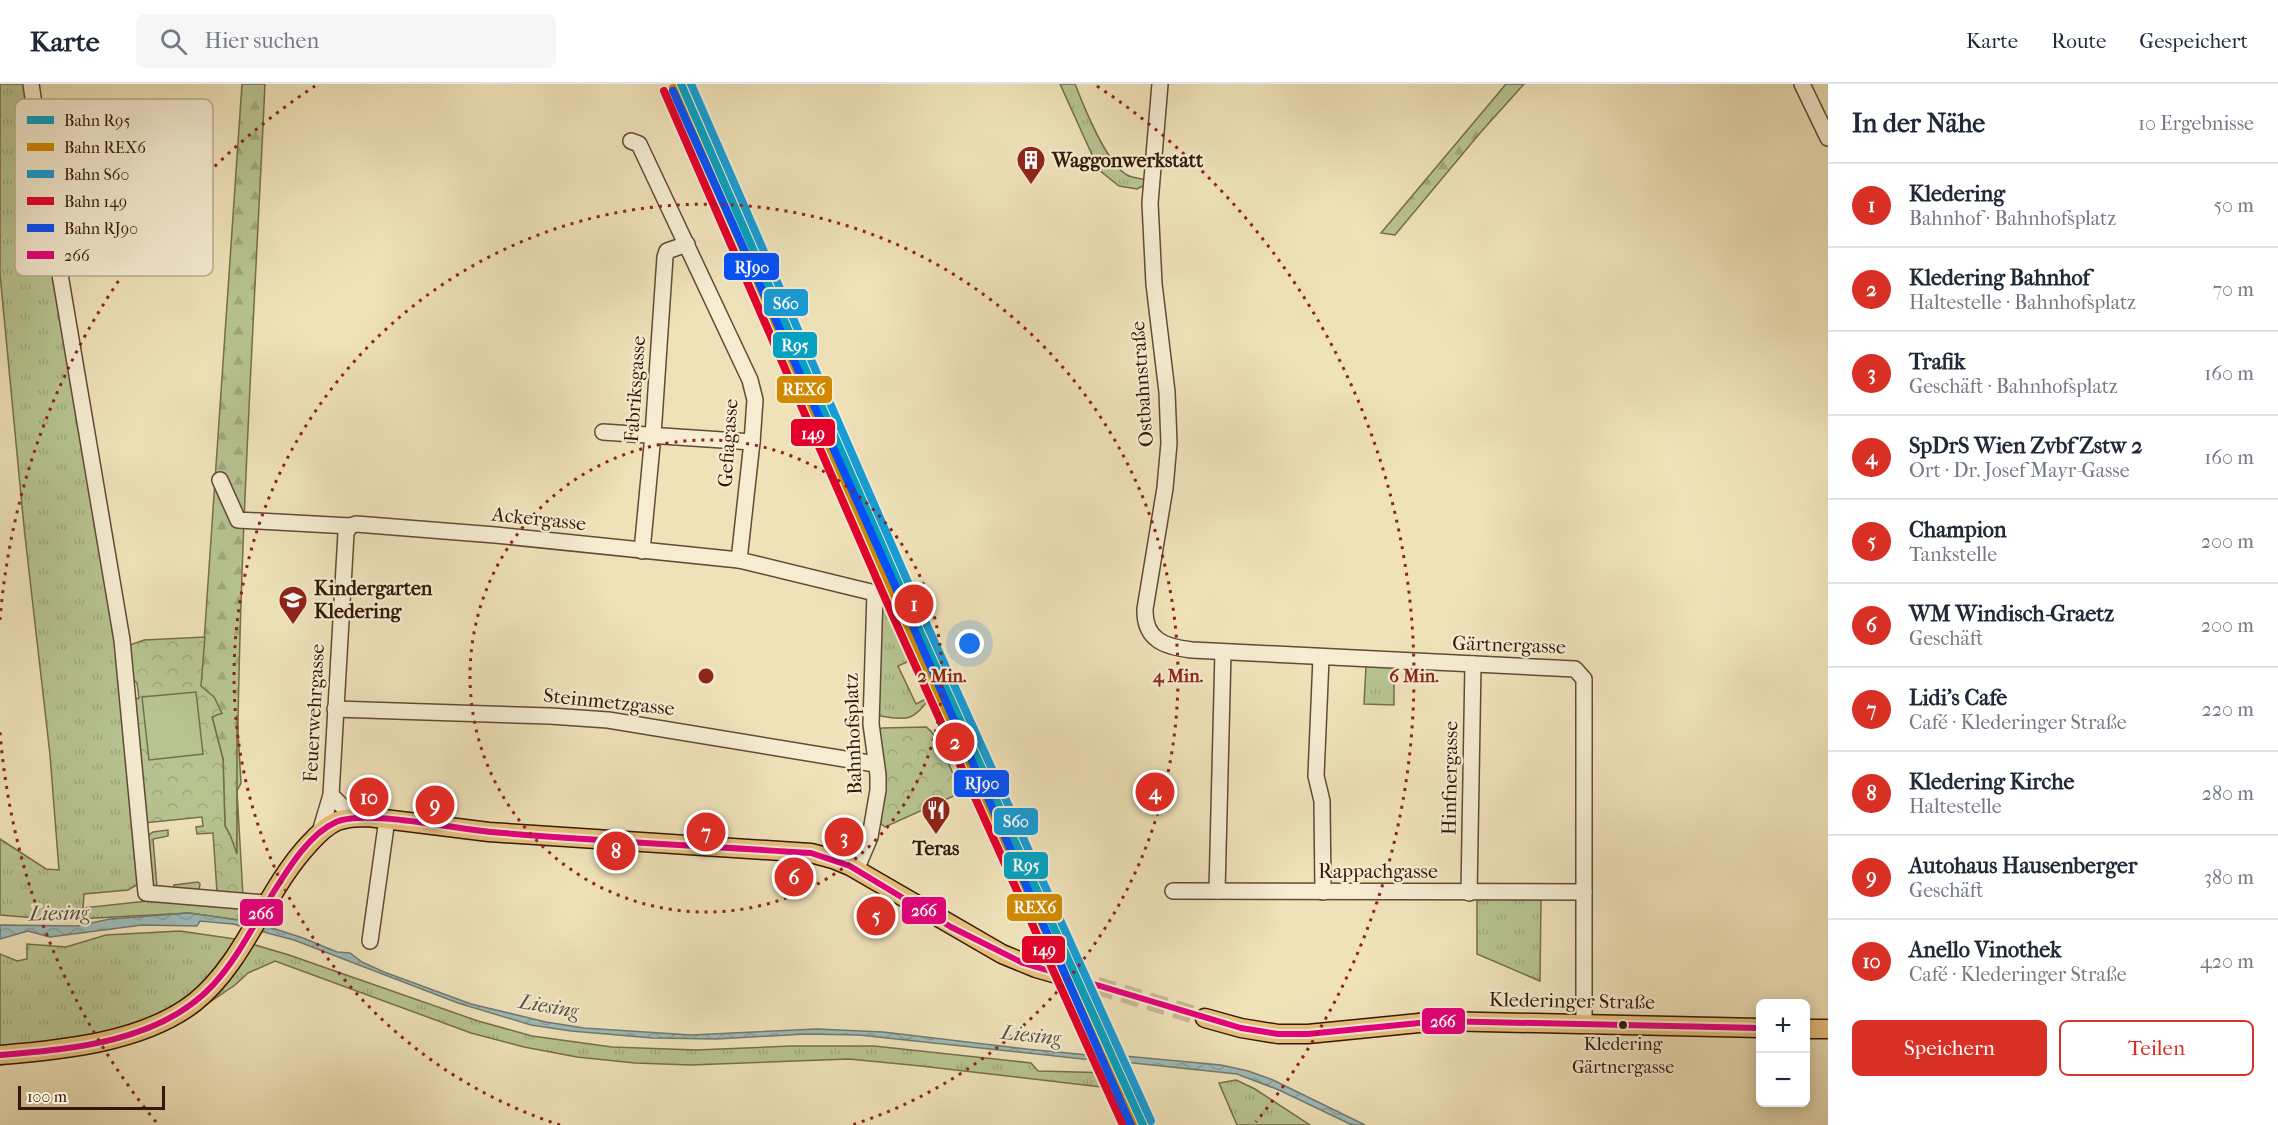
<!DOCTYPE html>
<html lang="de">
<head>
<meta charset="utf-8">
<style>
  :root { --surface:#fff; --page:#f6f6f7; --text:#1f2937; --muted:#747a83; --line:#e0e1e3; --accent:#d93025 }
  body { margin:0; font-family:"IM FELL French Canon",serif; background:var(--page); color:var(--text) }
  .controls { position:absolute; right:18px; bottom:18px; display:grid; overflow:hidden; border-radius:9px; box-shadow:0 3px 15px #0003 }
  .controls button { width:54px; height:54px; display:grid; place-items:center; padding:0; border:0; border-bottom:2px solid var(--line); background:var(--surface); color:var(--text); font:30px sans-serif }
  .scale { position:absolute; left:18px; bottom:15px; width:147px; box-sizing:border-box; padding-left:6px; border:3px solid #341705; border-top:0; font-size:16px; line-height:21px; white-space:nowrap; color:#341705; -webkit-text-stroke:4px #f5ecd2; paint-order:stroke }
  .you { position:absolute; left:970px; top:560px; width:21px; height:21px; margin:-15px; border:4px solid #fff; border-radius:50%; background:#1a73e8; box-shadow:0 0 0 9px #1a73e833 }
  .badge { display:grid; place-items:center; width:39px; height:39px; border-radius:50%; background:var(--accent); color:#fff; font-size:20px; font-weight:700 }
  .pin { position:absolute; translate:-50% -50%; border:3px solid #fff; box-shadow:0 2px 6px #0006 }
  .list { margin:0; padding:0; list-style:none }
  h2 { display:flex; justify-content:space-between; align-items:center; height:78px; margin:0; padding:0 24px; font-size:26px }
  h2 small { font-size:20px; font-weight:400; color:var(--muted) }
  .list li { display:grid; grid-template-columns:39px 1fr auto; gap:18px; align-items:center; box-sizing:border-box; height:84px; padding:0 24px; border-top:2px solid var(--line) }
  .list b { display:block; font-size:22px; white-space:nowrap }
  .list p { margin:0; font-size:20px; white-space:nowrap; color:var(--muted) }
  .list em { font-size:20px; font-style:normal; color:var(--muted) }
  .actions { display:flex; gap:12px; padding:18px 24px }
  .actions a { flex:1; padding:14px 0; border:2px solid var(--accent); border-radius:9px; text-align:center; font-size:21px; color:var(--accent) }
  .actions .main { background:var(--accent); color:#fff }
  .icon { flex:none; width:33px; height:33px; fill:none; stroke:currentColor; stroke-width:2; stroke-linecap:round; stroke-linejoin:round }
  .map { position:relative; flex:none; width:1828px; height:1041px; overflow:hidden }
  header { display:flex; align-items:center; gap:36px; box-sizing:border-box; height:84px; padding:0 30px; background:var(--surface); border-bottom:2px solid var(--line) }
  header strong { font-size:28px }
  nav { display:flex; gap:33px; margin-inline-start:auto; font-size:21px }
  .search { width:420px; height:54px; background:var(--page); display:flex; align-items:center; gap:15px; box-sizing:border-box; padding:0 21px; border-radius:9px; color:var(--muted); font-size:22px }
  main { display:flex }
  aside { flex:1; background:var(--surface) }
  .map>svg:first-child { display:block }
</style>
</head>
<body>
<header>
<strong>Karte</strong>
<div class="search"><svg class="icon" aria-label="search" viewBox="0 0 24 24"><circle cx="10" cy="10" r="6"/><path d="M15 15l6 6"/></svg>Hier suchen</div>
<nav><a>Karte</a><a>Route</a><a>Gespeichert</a></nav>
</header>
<main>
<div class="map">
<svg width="1828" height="1041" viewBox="0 0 1828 1041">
  <defs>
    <pattern id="grass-tufts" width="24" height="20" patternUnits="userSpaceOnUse" patternTransform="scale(1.5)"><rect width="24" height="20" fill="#b7c491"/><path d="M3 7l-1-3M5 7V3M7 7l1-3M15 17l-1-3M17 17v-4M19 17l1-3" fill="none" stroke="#9ea87c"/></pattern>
    <pattern id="forest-firs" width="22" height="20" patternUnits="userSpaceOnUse" patternTransform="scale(1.5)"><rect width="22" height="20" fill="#b7c491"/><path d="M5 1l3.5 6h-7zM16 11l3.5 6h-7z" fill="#9ea87c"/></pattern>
    <pattern id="park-crowns" width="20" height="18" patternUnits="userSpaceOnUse" patternTransform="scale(1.5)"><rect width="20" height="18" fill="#b7c491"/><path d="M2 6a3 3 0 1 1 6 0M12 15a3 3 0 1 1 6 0" fill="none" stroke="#9ea87c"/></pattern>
    <pattern id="water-waves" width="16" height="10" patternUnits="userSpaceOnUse" patternTransform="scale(1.5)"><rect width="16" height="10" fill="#9dbcb9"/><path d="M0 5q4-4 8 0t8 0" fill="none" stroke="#88a19e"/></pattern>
  </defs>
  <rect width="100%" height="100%" fill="#efe2b9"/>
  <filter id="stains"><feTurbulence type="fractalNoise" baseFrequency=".00333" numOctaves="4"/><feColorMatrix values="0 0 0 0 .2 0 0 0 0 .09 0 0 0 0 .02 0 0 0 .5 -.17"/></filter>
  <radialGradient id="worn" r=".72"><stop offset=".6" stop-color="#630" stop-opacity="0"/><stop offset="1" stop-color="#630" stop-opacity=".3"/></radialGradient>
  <!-- grass -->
  <g fill="url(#grass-tufts)" stroke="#766e4b" stroke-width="1.5">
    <polygon points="0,0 31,0 112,499 140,799 128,806 84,810 83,824 157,816 253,823 245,837 189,829 59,836 0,831 0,755 46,785 59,786 50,671 24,443 0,190"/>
    <path d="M 1060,0 L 1075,0 C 1084,23 1106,79 1127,91 C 1132,94 1140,94 1146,96 L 1145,101 L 1137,105 L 1119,102 L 1099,86 Z"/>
    <path d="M 883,505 L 896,507 L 918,557 L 907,561 L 907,578 L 898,582 L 916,620 L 930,613 C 915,636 908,637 881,632 L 877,627 Z"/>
    <polygon points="1366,582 1394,582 1394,621 1364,620"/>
    <polygon points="168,746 168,752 153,755 157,803 154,803 149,794 145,754 153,748"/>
    <polygon points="198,798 200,800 199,806 173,805 174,801"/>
    <polygon points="1477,815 1541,816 1540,897 1477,870"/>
    <polygon points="180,847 235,855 289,871 478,937 532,952 612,963 696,966 791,962 874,962 1031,979 1038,987 1114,989 1137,1041 1135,1041 1120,1002 1110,1004 921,982 849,975 691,981 635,979 577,973 524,963 471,949 275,877 248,889 235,901 179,939 64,972 0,981 0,870 17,877 27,875 27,860 66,863 106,851"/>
    <polygon points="1236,996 1255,1005 1310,1041 1237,1041 1219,999"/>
  </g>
  <!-- forest -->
  <g fill="url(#forest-firs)" stroke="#766e4b" stroke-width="1.5">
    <path d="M 242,0 L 265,0 C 253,257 236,515 237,772 L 230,751 L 225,742 L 223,675 L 212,632 L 222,629 L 201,602 Z"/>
    <polygon points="1506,0 1524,0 1480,49 1395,151 1381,149"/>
  </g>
  <!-- park -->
  <g fill="url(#park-crowns)" stroke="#766e4b" stroke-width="1.5">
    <polygon points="205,553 201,602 214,613 222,629 212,633 223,675 225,742 230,751 237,770 237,631 241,699 237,707 243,812 217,808 213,749 197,750 196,743 203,742 202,733 144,739 132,615 139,614 137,599 130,593 127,562 144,556"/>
    <path d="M 926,643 C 938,650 957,695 958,710 L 885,743 L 880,739 L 886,693 L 878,647 L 882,644 Z"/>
  </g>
  <!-- garden -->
  <polygon fill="#b7c491" stroke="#766e4b" stroke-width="1.5" points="196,608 203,670 149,676 142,613"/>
  <!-- water -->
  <polygon fill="url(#water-waves)" stroke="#737a71" stroke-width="1.5" points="189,829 245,837 263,841 303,854 337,868 350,869 362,878 384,888 471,920 546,938 584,944 691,951 817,945 883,948 1026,965 1088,971 1103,970 1221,981 1248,987 1273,996 1365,1041 1352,1041 1279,1006 1237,990 1105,976 1083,975 859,951 806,950 717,955 653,954 571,947 531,941 458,919 294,856 233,840 200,837 197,842 142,841 50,853 28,847 0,855 0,841 77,842 110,835"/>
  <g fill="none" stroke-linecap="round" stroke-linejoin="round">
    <!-- stream -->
    <polyline stroke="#737a71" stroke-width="3" points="242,838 245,828"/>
    <!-- major-tunnel -->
    <polyline stroke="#cab995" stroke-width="18" stroke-dasharray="18 9" stroke-linecap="butt" points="1071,894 1205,934"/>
    <!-- minor casing -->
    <g stroke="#634a32" stroke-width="18">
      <g id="minor">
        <polyline points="31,0 54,155 122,556 146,809 265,819"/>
        <path d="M 1160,0 L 1150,119 L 1154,200 L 1167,308 L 1169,359 L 1165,404 L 1145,525 C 1144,556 1165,563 1192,566 L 1575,585 L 1584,595 L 1584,939"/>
        <polyline points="1802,0 1828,54"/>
        <polyline points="631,57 639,60 750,296 755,316 752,358 739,476"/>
        <polyline points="603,348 752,358"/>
        <polyline points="220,396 238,436 350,442 356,440 495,451 739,476 875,509 871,640 878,691 878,706 870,753 856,786"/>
        <polyline points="642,467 653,351 665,173 667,167 687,160"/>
        <polyline points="1321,574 1316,692 1322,717 1323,808"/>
        <polyline points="335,625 550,632 608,636 875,680"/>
        <polyline points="331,711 353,733"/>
        <polyline points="320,748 331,711 346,449 350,442"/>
        <polyline points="1173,807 1584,808"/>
        <polyline points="1217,807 1223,568"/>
        <polyline points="1469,809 1473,580"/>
        <polyline points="370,857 387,735"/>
      </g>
    </g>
    <!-- major casing -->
    <g stroke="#341705" stroke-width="21">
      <g id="major">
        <polyline points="1205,934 1241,944 1278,950 1308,950 1439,937 1760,944"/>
        <polyline points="1806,945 1828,945"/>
        <path d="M 0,971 C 63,966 144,958 195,918 C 245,878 265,807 309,760 C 317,751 326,742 337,737 C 348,733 358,733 368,733 L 489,748 L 811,769 L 833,775 L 850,782 L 1002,870 L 1036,884 L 1071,894"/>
      </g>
    </g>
    <!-- minor -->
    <use href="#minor" stroke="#f5ecd2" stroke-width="15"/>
    <!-- major -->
    <use href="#major" stroke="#e8c17c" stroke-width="18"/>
    <!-- bus-1 casing -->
    <g stroke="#f5ecd2" stroke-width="10">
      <path id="bus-1" d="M 0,971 C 73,965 160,958 213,901 C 238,874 254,840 273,809 C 288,785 309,750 336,738 C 364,725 455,745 491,748 C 597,757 704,762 811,769 L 850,782 L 951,843 L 1023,879 L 1241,944 L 1278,950 L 1308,950 L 1439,937 L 1760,944"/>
    </g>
    <!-- bus-1 -->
    <use href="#bus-1" stroke="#e5007d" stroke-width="6"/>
    <!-- rail-1 casing -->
    <g stroke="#f5ecd2" stroke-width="12">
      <polyline id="rail-1" points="681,0 909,523 1143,1041"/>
    </g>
    <!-- rail-2 casing -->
    <g stroke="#f5ecd2" stroke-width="12">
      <polyline id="rail-2" points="673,4 901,527 1133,1041"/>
    </g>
    <!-- rail-3 casing -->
    <g stroke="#f5ecd2" stroke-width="12">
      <polyline id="rail-3" points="691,0 917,519 1151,1037"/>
    </g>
    <!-- rail-4 casing -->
    <g stroke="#f5ecd2" stroke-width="12">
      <polyline id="rail-4" points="664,7 892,530 1123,1041"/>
    </g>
    <!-- rail-5 casing -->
    <g stroke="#f5ecd2" stroke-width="12">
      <polyline id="rail-5" points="673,7 905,524 1131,1041"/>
    </g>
    <!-- rail-1 -->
    <use href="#rail-1" stroke="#03a2c4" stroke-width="8"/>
    <!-- rail-2 -->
    <use href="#rail-2" stroke="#d08901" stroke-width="8"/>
    <!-- rail-3 -->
    <use href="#rail-3" stroke="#159dd9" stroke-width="8"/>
    <!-- rail-4 -->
    <use href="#rail-4" stroke="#e4002b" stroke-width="8"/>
    <!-- rail-5 -->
    <use href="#rail-5" stroke="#0050ff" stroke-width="8"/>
  </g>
  <!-- distance rings -->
  <g fill="none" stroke="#8f2418" stroke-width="3" stroke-dasharray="3 6">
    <circle cx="706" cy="592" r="236"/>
    <path d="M560 1041A472 472 0 1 1 852 1041"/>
    <path d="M156 1038A708 708 0 0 1 0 648M0 536A708 708 0 0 1 315 2M1097 2A708 708 0 0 1 1256 1038"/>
  </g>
  <!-- icons -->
  <defs>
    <g id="building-pin" transform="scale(1.5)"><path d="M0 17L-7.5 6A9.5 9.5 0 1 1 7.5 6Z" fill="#8f2418" stroke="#f5ecd2"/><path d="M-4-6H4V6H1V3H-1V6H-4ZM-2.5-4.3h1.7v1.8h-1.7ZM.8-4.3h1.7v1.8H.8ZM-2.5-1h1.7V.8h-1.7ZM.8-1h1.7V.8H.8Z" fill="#fff"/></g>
    <g id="school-pin" transform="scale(1.5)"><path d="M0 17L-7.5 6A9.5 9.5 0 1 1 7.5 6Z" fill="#8f2418" stroke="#f5ecd2"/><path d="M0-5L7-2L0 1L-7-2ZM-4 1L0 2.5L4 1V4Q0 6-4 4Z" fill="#fff"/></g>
    <g id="restaurant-pin" transform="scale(1.5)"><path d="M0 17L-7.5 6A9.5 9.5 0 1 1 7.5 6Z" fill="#8f2418" stroke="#f5ecd2"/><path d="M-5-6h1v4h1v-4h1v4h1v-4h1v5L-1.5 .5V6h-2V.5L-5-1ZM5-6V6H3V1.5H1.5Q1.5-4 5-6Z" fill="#fff"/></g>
  </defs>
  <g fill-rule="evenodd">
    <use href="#building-pin" x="1031" y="76"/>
    <use href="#school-pin" x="293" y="516"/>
    <use href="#restaurant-pin" x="936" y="726"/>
  </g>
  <!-- markers -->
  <circle fill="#341705" stroke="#f5ecd2" stroke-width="2" cx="1623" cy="941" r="5"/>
  <g text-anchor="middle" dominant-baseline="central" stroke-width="4.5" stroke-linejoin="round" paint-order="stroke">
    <!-- bus labels -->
    <g font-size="18" fill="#341705" stroke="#f5ecd2">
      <text x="1623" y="960">Kledering<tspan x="1623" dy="23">Gärtnergasse</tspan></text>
    </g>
    <!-- poi labels -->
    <g font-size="20" font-weight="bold" fill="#341705" stroke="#f5ecd2" text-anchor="start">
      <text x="1052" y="76">Waggonwerkstatt</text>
      <text x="314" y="504">Kindergarten<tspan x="314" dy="23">Kledering</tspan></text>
      <text x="936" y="764" text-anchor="middle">Teras</text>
    </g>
    <!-- street labels -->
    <g font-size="20" fill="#341705" stroke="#f5ecd2">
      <text transform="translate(1142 300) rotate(-94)">Ostbahnstraße</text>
      <text transform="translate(635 305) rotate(-86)">Fabriksgasse</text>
      <text transform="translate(728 359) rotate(-86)">Gefiagasse</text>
      <text transform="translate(539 435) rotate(6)">Ackergasse</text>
      <text transform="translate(1509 561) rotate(2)">Gärtnergasse</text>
      <text transform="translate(609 618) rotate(6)">Steinmetzgasse</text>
      <text transform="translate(314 629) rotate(-87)">Feuerwehrgasse</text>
      <text transform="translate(853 650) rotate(-92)">Bahnhofsplatz</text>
      <text transform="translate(1450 694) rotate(-89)">Hinfnergasse</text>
      <text x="1378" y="787">Rappachgasse</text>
      <text transform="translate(1572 917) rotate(1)">Klederinger Straße</text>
    </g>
    <!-- water labels -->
    <g font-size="21" font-style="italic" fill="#595144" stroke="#f5ecd2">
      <text transform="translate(59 829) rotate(-1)">Liesing</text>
      <text transform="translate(549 922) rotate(10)">Liesing</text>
      <text transform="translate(1031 951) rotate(6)">Liesing</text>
    </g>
  </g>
  <!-- legend -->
  <rect x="15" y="15" width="198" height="177" rx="9" fill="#f5ecd2" stroke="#bbac94" stroke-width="1.5"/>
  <rect x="27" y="32" width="27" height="8" fill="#03a2c4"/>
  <rect x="27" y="59" width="27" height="8" fill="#d08901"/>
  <rect x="27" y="86" width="27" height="8" fill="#159dd9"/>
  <rect x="27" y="113" width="27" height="8" fill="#e4002b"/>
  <rect x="27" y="140" width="27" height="8" fill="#0050ff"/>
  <rect x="27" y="167" width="27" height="8" fill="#e5007d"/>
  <g font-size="16" fill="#341705">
    <text x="64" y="42">Bahn R95</text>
    <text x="64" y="69">Bahn REX6</text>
    <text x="64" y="96">Bahn S60</text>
    <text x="64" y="123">Bahn 149</text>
    <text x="64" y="150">Bahn RJ90</text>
    <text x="64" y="177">266</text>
  </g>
  <circle cx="706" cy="592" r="9" fill="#8f2418" stroke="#f5ecd2" stroke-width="3"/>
  <g font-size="18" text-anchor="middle" font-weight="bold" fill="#8f2418" stroke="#f5ecd2" stroke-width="4.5" stroke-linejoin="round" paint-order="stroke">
    <text x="942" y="598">2 Min.</text>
    <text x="1178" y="598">4 Min.</text>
    <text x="1414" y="598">6 Min.</text>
  </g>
  <g stroke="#f5ecd2" stroke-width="2">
    <rect x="723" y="168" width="57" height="29" rx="6" fill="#0050ff"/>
    <rect x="763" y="204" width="46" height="29" rx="6" fill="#159dd9"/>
    <rect x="772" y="247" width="46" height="28" rx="6" fill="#03a2c4"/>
    <rect x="776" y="291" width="57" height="29" rx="6" fill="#d08901"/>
    <rect x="790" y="334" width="46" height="29" rx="6" fill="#e4002b"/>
    <rect x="953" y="685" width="57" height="29" rx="6" fill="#0050ff"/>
    <rect x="993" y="723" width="46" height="29" rx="6" fill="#159dd9"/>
    <rect x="1003" y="767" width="46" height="29" rx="6" fill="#03a2c4"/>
    <rect x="1006" y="809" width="57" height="29" rx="6" fill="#d08901"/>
    <rect x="901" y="812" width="46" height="29" rx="6" fill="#e5007d"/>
    <rect x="239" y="814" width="45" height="29" rx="6" fill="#e5007d"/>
    <rect x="1021" y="851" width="45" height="29" rx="6" fill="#e4002b"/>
    <rect x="1421" y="923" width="45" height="28" rx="6" fill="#e5007d"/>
  </g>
  <g font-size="16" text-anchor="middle" font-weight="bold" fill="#fff">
    <text x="752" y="189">RJ90</text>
    <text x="786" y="225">S60</text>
    <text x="795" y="267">R95</text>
    <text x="804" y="311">REX6</text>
    <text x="813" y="355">149</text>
    <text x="982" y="705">RJ90</text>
    <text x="1016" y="743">S60</text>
    <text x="1026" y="787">R95</text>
    <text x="1035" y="829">REX6</text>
    <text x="924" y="832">266</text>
    <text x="261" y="835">266</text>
    <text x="1044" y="871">149</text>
    <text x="1443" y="943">266</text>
  </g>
  <rect width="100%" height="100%" filter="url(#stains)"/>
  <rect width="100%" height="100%" fill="url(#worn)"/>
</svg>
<div class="controls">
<button>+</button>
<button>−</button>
</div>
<div class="scale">100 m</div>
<div class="you"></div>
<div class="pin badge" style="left:914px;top:520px">1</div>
<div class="pin badge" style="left:955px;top:658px">2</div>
<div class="pin badge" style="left:844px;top:753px">3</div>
<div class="pin badge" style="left:1155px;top:708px">4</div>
<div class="pin badge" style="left:876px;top:832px">5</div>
<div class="pin badge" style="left:794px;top:793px">6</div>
<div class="pin badge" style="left:706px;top:748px">7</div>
<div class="pin badge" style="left:616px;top:767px">8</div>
<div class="pin badge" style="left:435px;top:721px">9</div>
<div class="pin badge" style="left:369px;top:713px">10</div>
</div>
<aside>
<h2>In der Nähe<small>10 Ergebnisse</small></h2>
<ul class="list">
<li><span class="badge">1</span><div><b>Kledering</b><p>Bahnhof · Bahnhofsplatz</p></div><em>50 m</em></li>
<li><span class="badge">2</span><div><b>Kledering Bahnhof</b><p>Haltestelle · Bahnhofsplatz</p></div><em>70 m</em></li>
<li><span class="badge">3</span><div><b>Trafik</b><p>Geschäft · Bahnhofsplatz</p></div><em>160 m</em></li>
<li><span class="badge">4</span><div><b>SpDrS Wien Zvbf Zstw 2</b><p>Ort · Dr. Josef Mayr-Gasse</p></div><em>160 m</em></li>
<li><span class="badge">5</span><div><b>Champion</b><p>Tankstelle</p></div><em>200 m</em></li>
<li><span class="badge">6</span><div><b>WM Windisch-Graetz</b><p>Geschäft</p></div><em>200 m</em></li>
<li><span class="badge">7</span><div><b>Lidi's Cafe</b><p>Café · Klederinger Straße</p></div><em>220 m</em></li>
<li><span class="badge">8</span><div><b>Kledering Kirche</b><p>Haltestelle</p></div><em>280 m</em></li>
<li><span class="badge">9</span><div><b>Autohaus Hausenberger</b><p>Geschäft</p></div><em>380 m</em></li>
<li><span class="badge">10</span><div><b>Anello Vinothek</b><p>Café · Klederinger Straße</p></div><em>420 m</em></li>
</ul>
<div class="actions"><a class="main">Speichern</a><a>Teilen</a></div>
</aside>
</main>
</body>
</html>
